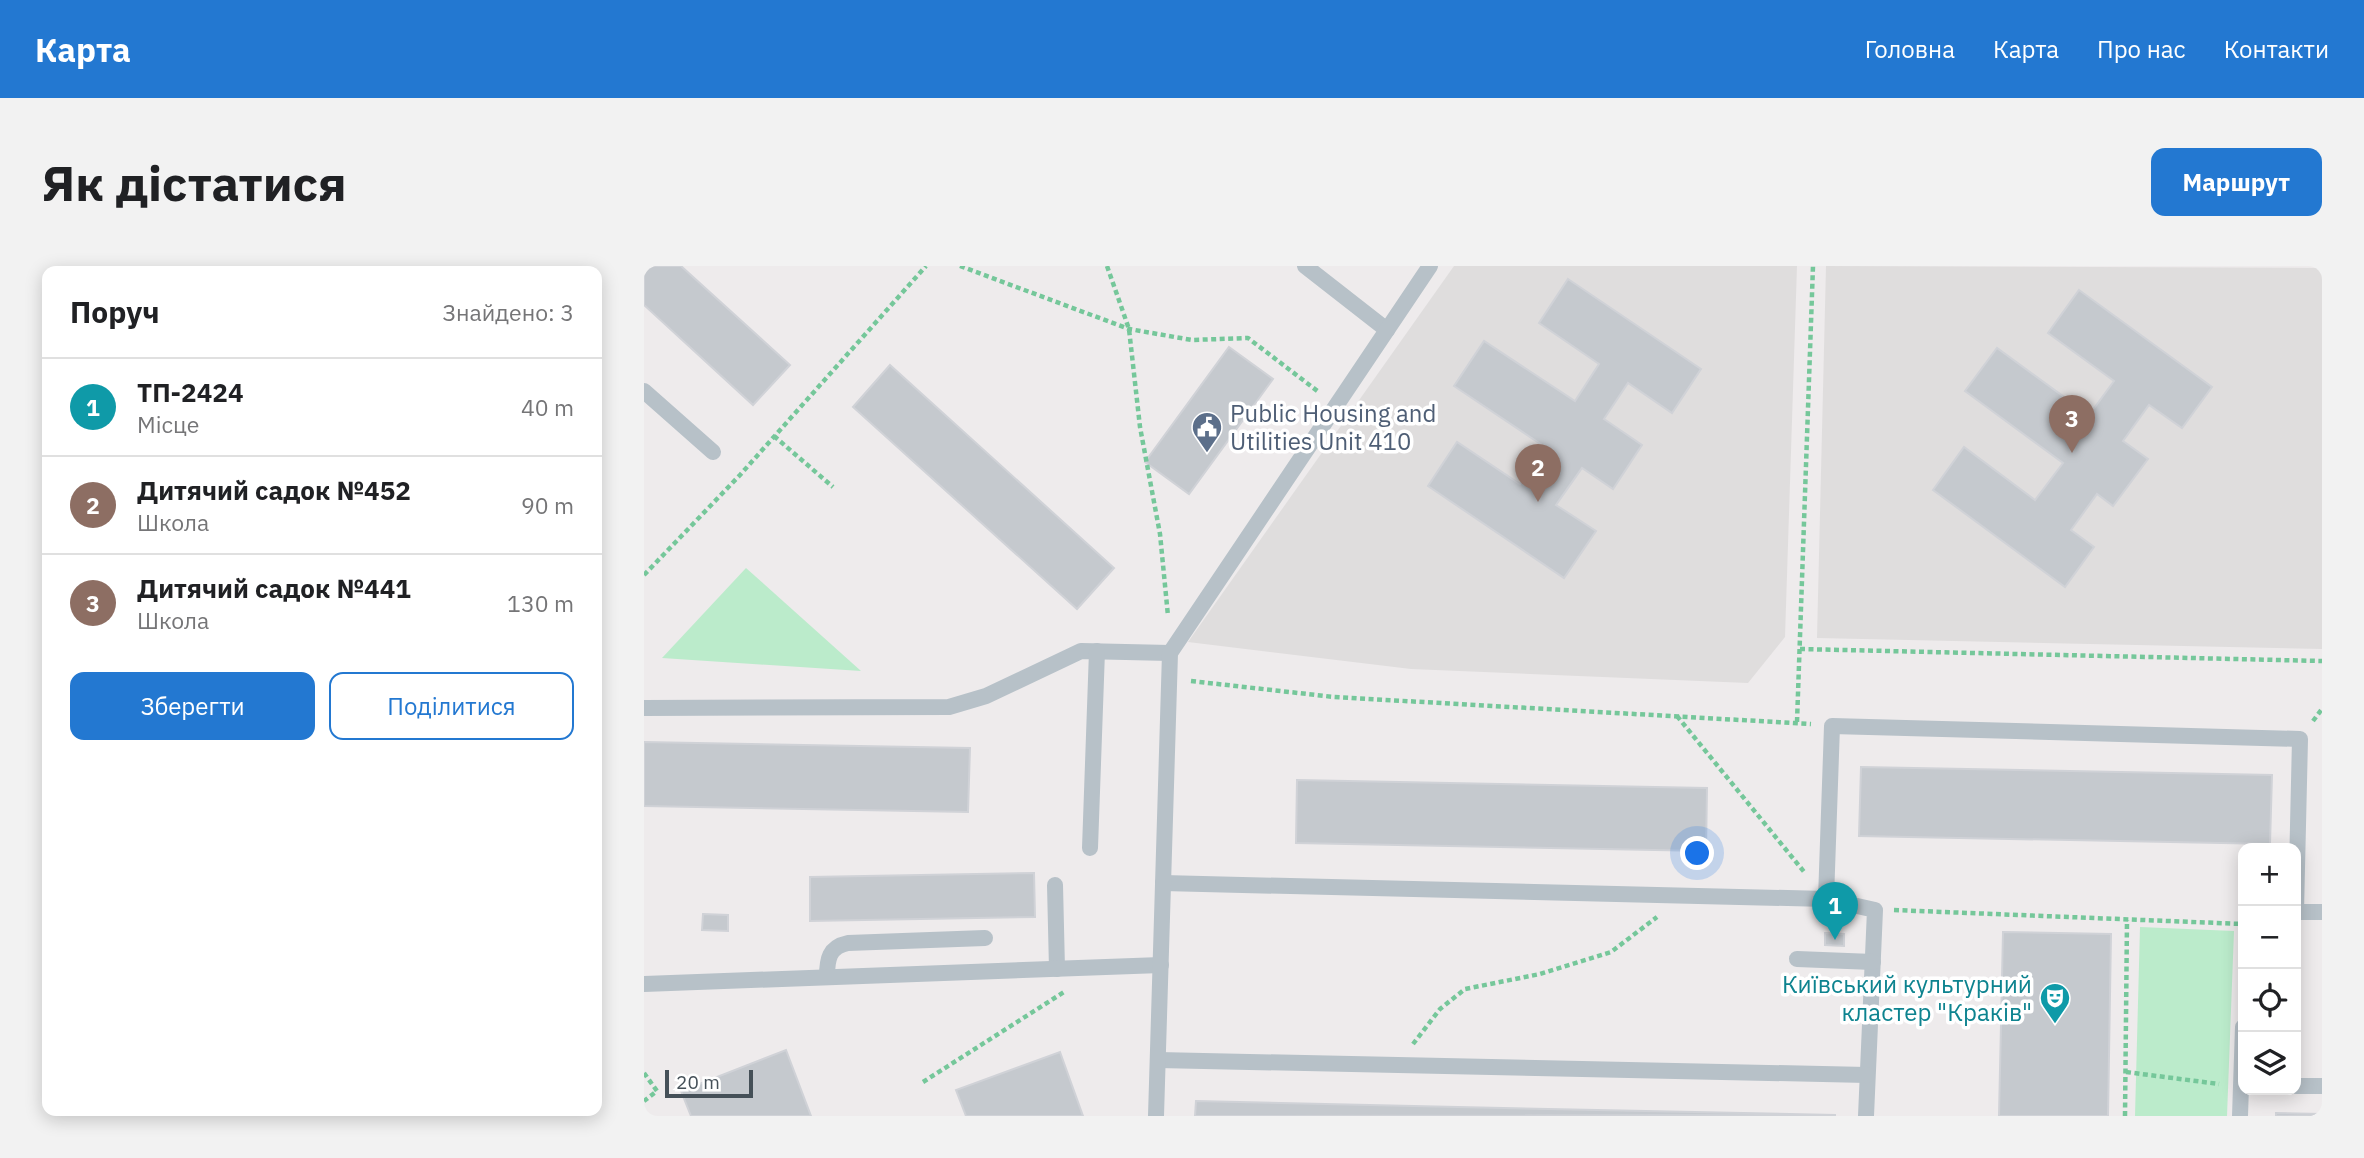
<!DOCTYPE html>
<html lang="uk">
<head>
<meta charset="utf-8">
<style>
  :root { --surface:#fff; --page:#f2f2f2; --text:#202124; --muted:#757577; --line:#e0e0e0; --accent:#2378d1 }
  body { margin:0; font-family:"IBM Plex Sans",sans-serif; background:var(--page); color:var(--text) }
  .controls { position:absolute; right:21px; bottom:21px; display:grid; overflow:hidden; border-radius:14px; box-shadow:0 4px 18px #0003 }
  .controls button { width:63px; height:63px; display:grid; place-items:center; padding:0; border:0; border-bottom:2px solid var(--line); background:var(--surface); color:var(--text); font:35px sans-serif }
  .scale { position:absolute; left:21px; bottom:18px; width:88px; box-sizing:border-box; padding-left:7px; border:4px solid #455058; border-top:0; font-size:19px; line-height:24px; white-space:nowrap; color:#455058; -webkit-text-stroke:5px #fff; paint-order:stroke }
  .you { position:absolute; left:1054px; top:588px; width:24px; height:24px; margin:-18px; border:5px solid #fff; border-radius:50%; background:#1a73e8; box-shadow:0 0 0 10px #1a73e833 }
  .badge { display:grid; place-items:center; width:46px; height:46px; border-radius:50%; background:var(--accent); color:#fff; font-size:23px; font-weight:700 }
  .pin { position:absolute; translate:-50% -58px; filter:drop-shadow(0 2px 4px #0008) }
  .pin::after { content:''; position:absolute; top:37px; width:24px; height:21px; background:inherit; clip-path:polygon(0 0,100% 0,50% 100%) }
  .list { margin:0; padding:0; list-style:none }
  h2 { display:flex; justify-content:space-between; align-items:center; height:91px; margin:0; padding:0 28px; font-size:30px }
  h2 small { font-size:23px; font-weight:400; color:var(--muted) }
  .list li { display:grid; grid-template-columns:46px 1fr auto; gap:21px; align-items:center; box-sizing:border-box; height:98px; padding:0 28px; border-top:2px solid var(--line) }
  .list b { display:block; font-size:26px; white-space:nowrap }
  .list p { margin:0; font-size:23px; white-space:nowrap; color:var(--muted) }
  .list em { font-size:23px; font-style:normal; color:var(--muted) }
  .actions { display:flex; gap:14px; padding:21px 28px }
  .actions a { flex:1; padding:16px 0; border:2px solid var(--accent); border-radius:14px; text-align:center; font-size:24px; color:var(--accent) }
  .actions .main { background:var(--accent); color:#fff }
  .icon { flex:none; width:38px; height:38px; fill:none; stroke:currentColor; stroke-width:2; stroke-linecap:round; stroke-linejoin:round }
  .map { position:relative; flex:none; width:1678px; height:850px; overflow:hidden; border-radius:14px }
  header { display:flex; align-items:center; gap:42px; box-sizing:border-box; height:98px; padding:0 35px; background:var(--accent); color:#fff }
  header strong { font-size:33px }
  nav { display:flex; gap:38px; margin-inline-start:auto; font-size:24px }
  .intro { display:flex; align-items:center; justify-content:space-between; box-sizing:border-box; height:168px; padding:0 42px }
  h1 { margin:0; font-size:49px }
  .button { padding:18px 32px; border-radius:14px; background:var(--accent); color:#fff; font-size:24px; font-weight:700 }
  main { display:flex; gap:42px; padding:0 42px }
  aside { flex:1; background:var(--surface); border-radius:14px; box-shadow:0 4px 18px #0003 }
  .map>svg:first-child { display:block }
</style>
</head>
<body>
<header>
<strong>Карта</strong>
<nav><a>Головна</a><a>Карта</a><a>Про нас</a><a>Контакти</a></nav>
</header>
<div class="intro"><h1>Як дістатися</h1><a class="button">Маршрут</a></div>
<main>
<aside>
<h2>Поруч<small>Знайдено: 3</small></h2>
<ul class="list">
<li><span class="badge" style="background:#0f9aa8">1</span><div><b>ТП-2424</b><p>Місце</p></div><em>40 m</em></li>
<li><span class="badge" style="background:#8d6e63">2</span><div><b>Дитячий садок №452</b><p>Школа</p></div><em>90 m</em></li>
<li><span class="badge" style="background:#8d6e63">3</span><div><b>Дитячий садок №441</b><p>Школа</p></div><em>130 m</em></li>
</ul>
<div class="actions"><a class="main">Зберегти</a><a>Поділитися</a></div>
</aside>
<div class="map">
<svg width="1678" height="850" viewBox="0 0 1678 850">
  <rect width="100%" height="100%" fill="#eeebec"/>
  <!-- education -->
  <g fill="#dfdddd">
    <polygon points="810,0 1153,0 1141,371 1104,417 767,403 544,376"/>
    <polygon points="1182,0 1678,2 1678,383 1173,372"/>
  </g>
  <!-- green -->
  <g fill="#bbebcb">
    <polygon points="102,302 217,405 18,392"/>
    <polygon points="1496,661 1590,665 1583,850 1491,850"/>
  </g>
  <!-- building -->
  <g fill="#c5c9ce" stroke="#d0d2d7" stroke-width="2">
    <polygon points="0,0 37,0 146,99 109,139 0,39"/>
    <polygon points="924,13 1057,103 1028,147 984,117 960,153 998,179 969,223 938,202 912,239 952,265 920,312 784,220 813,176 876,218 901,181 810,120 840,75 931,135 955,98 895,57"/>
    <polygon points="1435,24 1568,121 1538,162 1505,139 1479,175 1504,193 1469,240 1453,228 1427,264 1450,281 1421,321 1289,224 1320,181 1391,234 1419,197 1321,125 1353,82 1445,149 1470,115 1404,67"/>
    <polygon points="585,81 629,113 545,228 501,196"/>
    <polygon points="246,99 470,302 433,343 209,141"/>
    <polygon points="0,476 326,482 324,546 0,540"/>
    <polygon points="1217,501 1628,509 1626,578 1215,570"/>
    <polygon points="653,514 1063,522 1062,585 652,577"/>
    <polygon points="390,607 391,651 166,655 166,611"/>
    <polygon points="59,648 84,649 84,665 58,664"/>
    <polygon points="1359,666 1467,668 1464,850 1355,850"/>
    <polygon points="1181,667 1200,668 1200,680 1181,679"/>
    <polygon points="142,784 167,850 47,850 37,825"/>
    <polygon points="416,786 439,850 322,850 312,824"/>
    <polygon points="552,835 814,841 1192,849 551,850"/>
    <polygon points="1632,847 1678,848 1678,850 1632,850"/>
  </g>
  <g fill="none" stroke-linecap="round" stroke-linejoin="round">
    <!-- path -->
    <g stroke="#75c79a" stroke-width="4.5" stroke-dasharray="5 3.5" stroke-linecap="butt">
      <polyline points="316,0 485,63 548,74 604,72 676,127"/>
      <polyline points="463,0 485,63 496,161 516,268 524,350"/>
      <polyline points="130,170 189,221"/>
      <polyline points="0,309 96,209 282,0"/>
      <polyline points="1156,383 1678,395"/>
      <polyline points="547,415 690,431 1167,458"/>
      <polyline points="1033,450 1161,607"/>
      <polyline points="1669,455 1678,443"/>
      <polyline points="1153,456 1169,0"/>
      <polyline points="1250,644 1599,658"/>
      <polyline points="769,778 796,743 821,723 896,708 967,686 1013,651"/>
      <polyline points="1482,806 1575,818"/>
      <polyline points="0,807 13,825 0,835"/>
      <polyline points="279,816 420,726"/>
      <polyline points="1481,850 1483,654"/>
    </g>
    <!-- service -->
    <g stroke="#b7c1c8" stroke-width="16">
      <polyline points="661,0 743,64"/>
      <polyline points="0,125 69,186"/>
      <polyline points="0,442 305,441 342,430 437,385 526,387"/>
      <polyline points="446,582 453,385"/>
      <polyline points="519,617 1182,633 1231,644 1222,850"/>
      <polyline points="411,619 413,703"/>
      <polyline points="1182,633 1188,460 1656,473 1652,646"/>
      <polyline points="1652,646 1678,646"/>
      <polyline points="1153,693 1229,696"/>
      <path d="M 183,711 C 183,693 185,681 204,677 L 341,672"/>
      <polyline points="0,718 517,699"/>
      <polyline points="514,794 1223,809"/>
      <polyline points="1652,820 1678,820"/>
      <polyline points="512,850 526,387 786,0"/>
      <polyline points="1596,850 1599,761"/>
    </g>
  </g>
  <!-- icons -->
  <defs>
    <g id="civic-pin" transform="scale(1.575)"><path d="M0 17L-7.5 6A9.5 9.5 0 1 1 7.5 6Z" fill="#5c6f8a" stroke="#fff"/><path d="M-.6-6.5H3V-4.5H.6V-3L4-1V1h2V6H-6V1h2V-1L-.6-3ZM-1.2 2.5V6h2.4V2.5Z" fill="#fff"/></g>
    <g id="theatre-pin" transform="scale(1.575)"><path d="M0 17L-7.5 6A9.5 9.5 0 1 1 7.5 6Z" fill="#0f9aa8" stroke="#fff"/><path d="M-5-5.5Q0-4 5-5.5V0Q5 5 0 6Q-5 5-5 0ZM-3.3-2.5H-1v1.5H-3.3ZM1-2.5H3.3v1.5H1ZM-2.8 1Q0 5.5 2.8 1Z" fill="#fff"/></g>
  </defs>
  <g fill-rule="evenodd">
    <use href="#civic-pin" x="563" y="161"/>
    <use href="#theatre-pin" x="1411" y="732"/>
  </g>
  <g text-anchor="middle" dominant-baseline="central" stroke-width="7" stroke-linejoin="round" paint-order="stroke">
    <!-- service labels -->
    <g font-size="24" fill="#4e5e75" stroke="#fff" text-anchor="start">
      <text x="586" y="147">Public Housing and<tspan x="586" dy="28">Utilities Unit 410</tspan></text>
    </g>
    <!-- culture labels -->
    <g font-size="24" fill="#0d838f" stroke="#fff" text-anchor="end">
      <text x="1388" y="718">Київський культурний<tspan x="1388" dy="28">кластер "Краків"</tspan></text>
    </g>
  </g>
</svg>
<div class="controls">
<button>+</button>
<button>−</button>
<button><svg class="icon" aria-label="locate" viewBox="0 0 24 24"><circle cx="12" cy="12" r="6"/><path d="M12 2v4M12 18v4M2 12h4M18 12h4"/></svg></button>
<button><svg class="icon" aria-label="layers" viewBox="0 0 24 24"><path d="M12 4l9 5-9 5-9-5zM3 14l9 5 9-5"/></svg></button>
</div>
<div class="scale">20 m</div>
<div class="you"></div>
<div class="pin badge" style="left:1191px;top:674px;background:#0f9aa8">1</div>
<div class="pin badge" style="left:894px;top:236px;background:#8d6e63">2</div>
<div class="pin badge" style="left:1428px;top:187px;background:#8d6e63">3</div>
</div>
</main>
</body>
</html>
